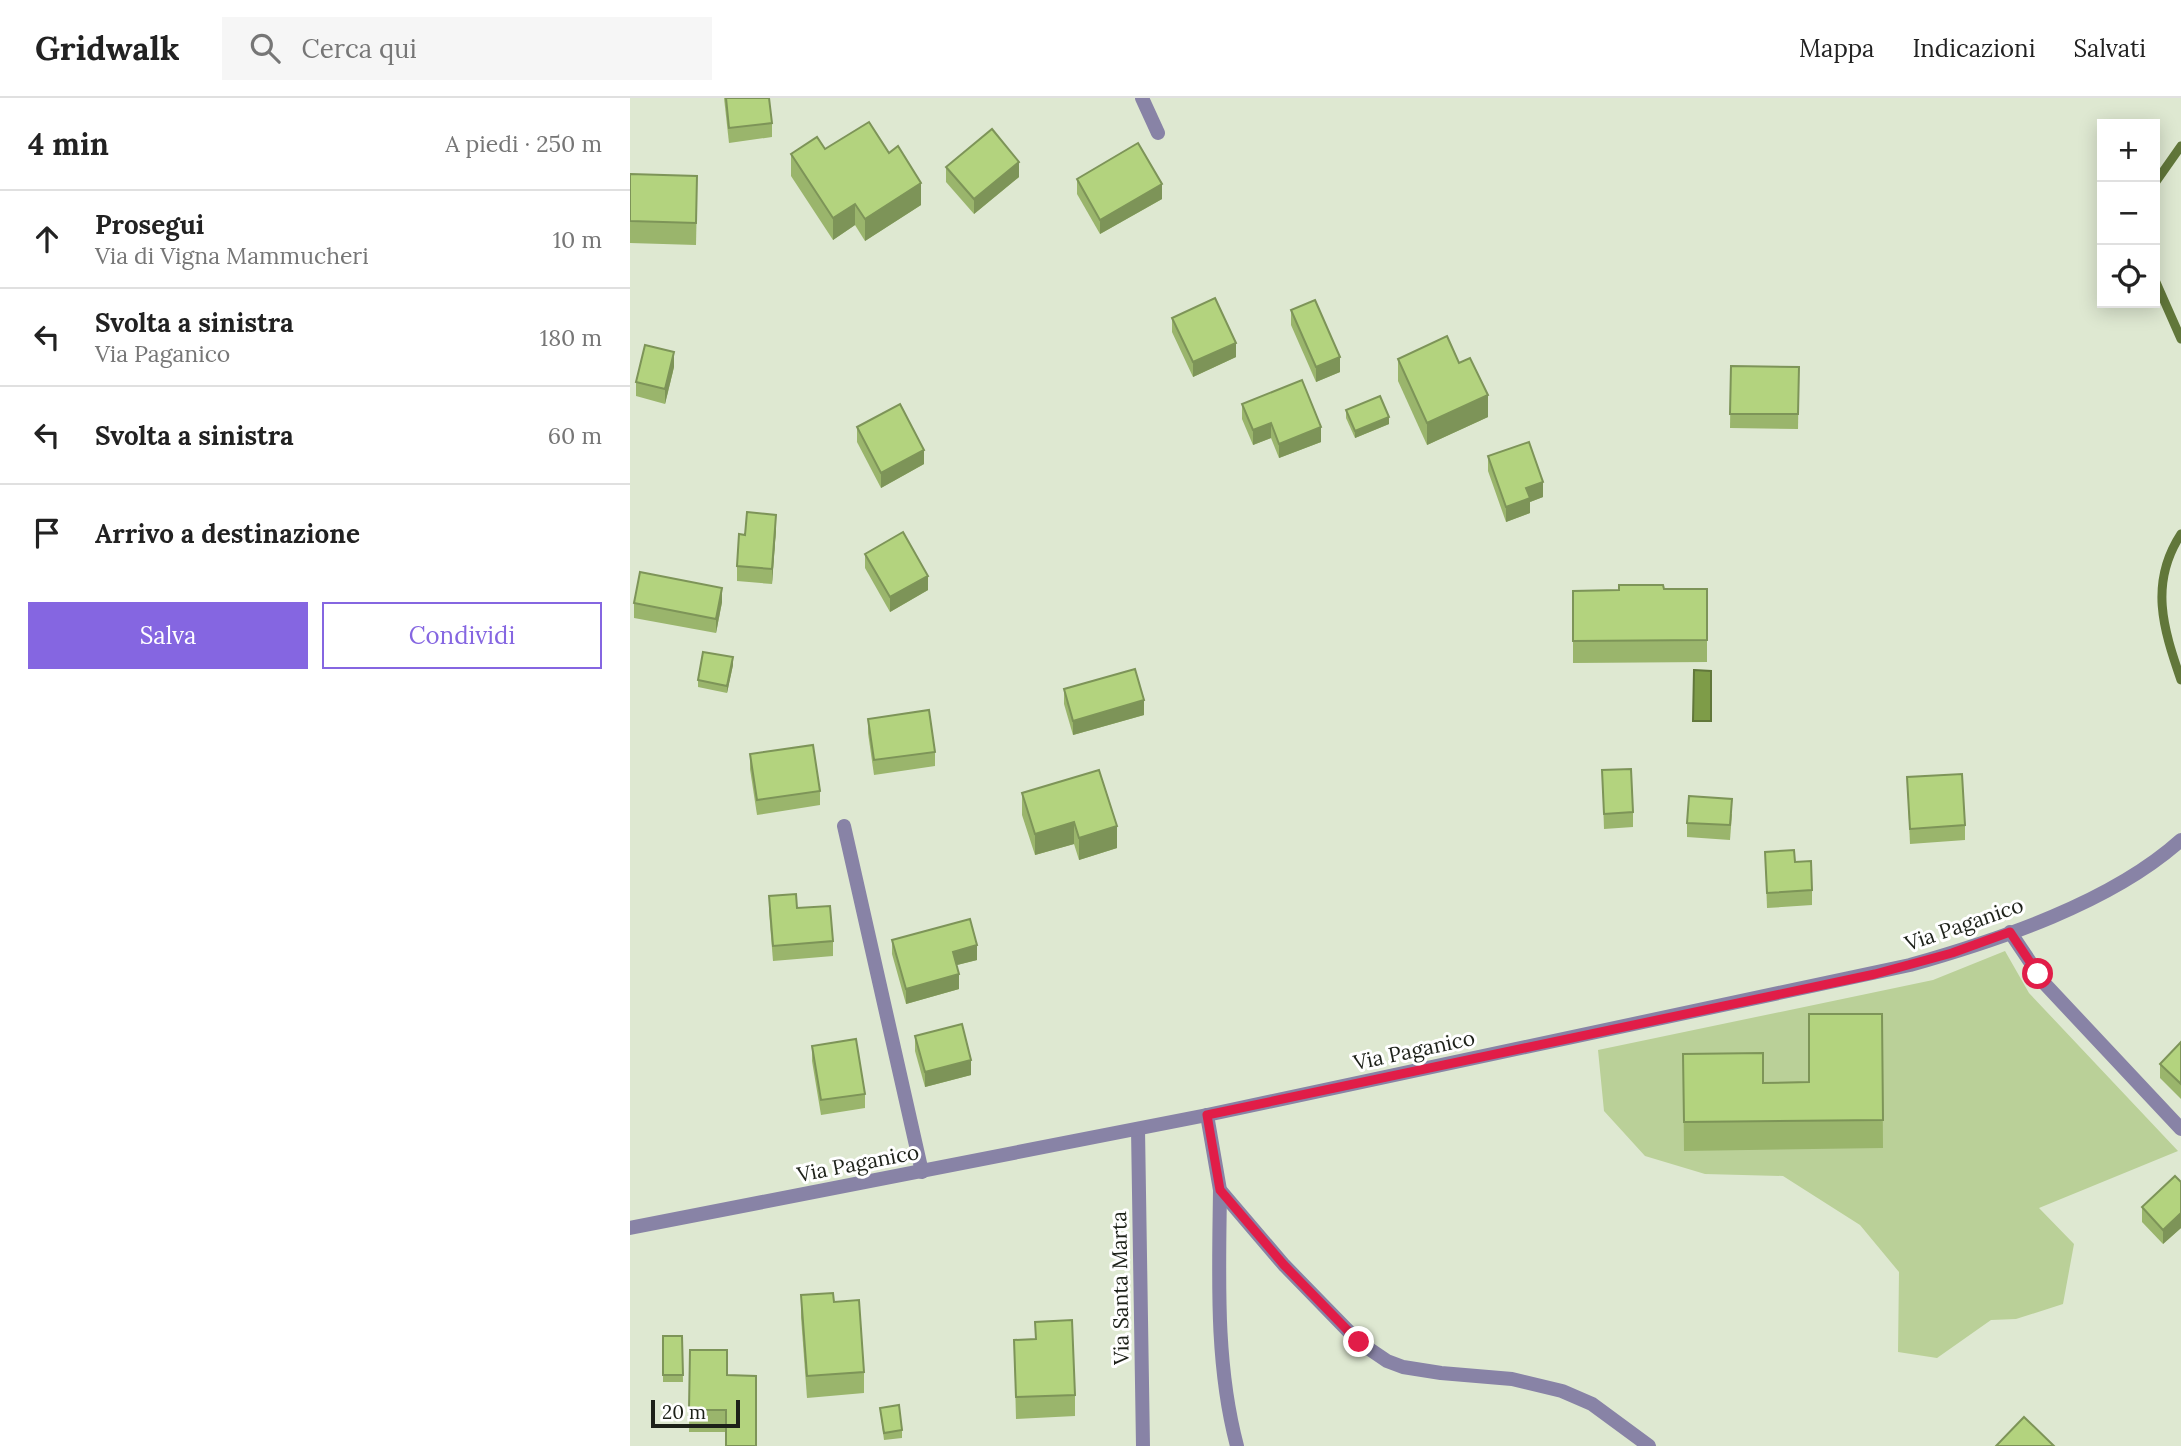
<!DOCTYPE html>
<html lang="it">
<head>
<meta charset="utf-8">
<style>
  :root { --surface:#fff; --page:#f6f6f6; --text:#222; --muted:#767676; --line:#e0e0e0; --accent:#8566e1 }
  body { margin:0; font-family:Lora,serif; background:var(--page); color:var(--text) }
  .controls { position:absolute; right:21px; top:21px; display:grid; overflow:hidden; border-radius:0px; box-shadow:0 4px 18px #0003 }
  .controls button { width:63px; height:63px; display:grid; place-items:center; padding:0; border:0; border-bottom:2px solid var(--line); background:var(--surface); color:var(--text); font:35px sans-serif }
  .scale { position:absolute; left:21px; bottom:18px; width:89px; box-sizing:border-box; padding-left:7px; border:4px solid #1d2119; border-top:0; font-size:19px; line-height:24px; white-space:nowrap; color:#1d2119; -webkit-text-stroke:5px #fff; paint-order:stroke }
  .stop { position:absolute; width:21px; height:21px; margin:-16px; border:5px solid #e11d48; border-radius:50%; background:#fff }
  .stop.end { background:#e11d48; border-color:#fff; box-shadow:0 2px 7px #0008 }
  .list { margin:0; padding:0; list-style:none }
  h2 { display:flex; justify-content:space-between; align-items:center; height:91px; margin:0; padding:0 28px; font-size:30px }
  h2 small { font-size:23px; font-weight:400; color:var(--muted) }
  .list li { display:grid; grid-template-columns:46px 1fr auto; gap:21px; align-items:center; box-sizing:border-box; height:98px; padding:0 28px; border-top:2px solid var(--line) }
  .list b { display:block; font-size:26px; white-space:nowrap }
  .list p { margin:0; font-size:23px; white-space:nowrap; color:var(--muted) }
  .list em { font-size:23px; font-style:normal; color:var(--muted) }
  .actions { display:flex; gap:14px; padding:21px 28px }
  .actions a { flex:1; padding:16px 0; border:2px solid var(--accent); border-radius:0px; text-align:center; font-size:24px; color:var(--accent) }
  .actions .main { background:var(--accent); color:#fff }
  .icon { flex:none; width:38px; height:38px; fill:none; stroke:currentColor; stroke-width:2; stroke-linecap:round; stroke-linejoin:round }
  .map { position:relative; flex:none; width:1551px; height:1348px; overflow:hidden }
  header { display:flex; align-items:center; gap:42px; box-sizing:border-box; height:98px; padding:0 35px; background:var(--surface); border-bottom:2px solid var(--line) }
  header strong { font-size:33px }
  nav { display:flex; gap:38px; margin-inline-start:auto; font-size:24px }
  .search { width:490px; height:63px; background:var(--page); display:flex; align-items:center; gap:18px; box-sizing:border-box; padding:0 24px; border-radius:0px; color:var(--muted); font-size:26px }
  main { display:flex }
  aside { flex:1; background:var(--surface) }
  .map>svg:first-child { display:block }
</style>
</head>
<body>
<header>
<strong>Gridwalk</strong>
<div class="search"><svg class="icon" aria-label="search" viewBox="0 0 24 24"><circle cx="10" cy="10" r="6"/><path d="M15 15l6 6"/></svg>Cerca qui</div>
<nav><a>Mappa</a><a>Indicazioni</a><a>Salvati</a></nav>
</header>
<main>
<aside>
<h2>4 min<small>A piedi · 250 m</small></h2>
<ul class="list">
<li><svg class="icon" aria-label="ahead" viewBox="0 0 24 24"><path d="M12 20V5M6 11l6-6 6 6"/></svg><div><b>Prosegui</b><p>Via di Vigna Mammucheri</p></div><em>10 m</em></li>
<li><svg class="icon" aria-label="left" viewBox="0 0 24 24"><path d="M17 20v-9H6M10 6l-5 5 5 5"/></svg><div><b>Svolta a sinistra</b><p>Via Paganico</p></div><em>180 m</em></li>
<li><svg class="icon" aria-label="left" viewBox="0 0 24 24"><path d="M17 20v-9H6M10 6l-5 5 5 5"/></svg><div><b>Svolta a sinistra</b></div><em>60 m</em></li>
<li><svg class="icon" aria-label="arrive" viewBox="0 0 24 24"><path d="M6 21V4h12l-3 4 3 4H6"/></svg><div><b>Arrivo a destinazione</b></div></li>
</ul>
<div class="actions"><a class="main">Salva</a><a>Condividi</a></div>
</aside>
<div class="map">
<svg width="1551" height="1348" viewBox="0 0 1551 1348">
  <rect width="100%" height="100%" fill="#dee8d1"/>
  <!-- green -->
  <polygon fill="#bad098" points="1375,853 1399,895 1548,1053 1409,1110 1444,1146 1433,1206 1386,1221 1361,1222 1307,1260 1268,1254 1269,1174 1230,1127 1153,1078 1075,1076 1015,1058 974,1013 968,952 1303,882"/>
  <!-- water -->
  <polygon fill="#7e9c48" stroke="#61773a" stroke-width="2" points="1064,572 1081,573 1081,623 1063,623"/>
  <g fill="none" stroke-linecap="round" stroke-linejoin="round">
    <!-- stream -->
    <g stroke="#61773a" stroke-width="9">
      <polyline points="1525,85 1551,48"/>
      <polyline points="1525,182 1551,241"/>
      <path d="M 1551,436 C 1519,485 1533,530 1551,582"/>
    </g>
    <!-- service -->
    <g stroke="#8883a6" stroke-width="14">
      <polyline points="577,1017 590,1092 654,1167 729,1244 757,1263 773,1269 811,1275 882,1281 932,1293 962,1306 1019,1348"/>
      <path d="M 590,1092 C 589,1177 585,1265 607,1348"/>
    </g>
    <!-- minor -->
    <g stroke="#8883a6" stroke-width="14">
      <polyline points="512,0 528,35"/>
      <polyline points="214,728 292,1074"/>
      <polyline points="1380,834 1415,886 1551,1031"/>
      <polyline points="508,1031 513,1348"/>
    </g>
    <!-- tertiary -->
    <path stroke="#8883a6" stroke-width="14" d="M 0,1130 L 577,1017 L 1280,867 C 1368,842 1481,805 1551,742"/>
  </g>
  <!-- wall -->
  <g fill="#9ab56c">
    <polygon points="94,0 139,0 142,25 142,39 99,45"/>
    <polygon points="195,51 291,107 235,143 225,127 203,142 161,78 161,56"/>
    <polygon points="316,69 389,79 344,116 316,84"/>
    <polygon points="0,76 67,100 66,147 0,145"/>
    <polygon points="447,81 532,101 470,136 447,96"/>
    <polygon points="661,212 710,274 686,284 661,227"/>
    <polygon points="542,220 606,259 563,279 542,234"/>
    <polygon points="768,261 829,265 858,319 797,347 768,283"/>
    <polygon points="1101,268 1169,269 1168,331 1100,330"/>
    <polygon points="44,269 35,306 6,298 6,284"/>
    <polygon points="612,306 691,344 649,360 641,340 623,347 612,321"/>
    <polygon points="716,312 759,326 725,340 716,320"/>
    <polygon points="227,329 294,366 251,390 227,344"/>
    <polygon points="858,358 913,399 900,404 900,415 876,424 858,373"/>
    <polygon points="146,431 142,486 107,483 107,468 115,437"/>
    <polygon points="235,456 298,492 260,514 235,470"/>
    <polygon points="1077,491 1077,564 943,565 943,493"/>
    <polygon points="92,504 86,535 4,520 4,505"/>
    <polygon points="103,567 97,595 68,589 68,582"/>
    <polygon points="434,591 514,617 443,637 434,606"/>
    <polygon points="238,621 305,654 305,668 244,677 238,635"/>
    <polygon points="120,656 190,693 190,707 127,717 120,671"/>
    <polygon points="972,672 1003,714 1003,729 974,731"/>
    <polygon points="1277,679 1335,727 1335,742 1280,746"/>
    <polygon points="392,695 487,750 449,762 444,746 405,757 392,717"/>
    <polygon points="1102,716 1100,742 1057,739 1057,725"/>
    <polygon points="1135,754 1165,764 1182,792 1182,807 1137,810"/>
    <polygon points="139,798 167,810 203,843 203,858 143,863 139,813"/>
    <polygon points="262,842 347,862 327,867 329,891 276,906 262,856"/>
    <polygon points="1252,916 1253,1050 1054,1053 1053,956 1133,985 1179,984"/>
    <polygon points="285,938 341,977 295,989 285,953"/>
    <polygon points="1551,944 1551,1001 1530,980 1530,966"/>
    <polygon points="182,948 235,996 235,1010 191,1017 182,963"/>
    <polygon points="1551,1084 1551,1130 1533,1146 1512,1124 1512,1109"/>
    <polygon points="171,1197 204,1204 234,1274 234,1295 177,1300 171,1219"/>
    <polygon points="405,1224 445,1297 445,1318 386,1321 384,1242 405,1241"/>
    <polygon points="33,1238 52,1238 53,1284 33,1284"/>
    <polygon points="60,1252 97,1252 96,1334 59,1334"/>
    <polygon points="250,1310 272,1332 272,1340 254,1342"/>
  </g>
  <!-- shaded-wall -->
  <g fill="#7d9458">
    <polygon points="389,64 389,79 344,116 344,101"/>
    <polygon points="291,85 291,107 235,143 235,121"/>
    <polygon points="532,86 532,101 470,136 470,122"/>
    <polygon points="225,106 225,127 203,142 203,120"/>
    <polygon points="606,245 606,259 563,279 563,264"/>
    <polygon points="44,254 44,269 35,306 35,291"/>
    <polygon points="710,259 710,274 686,284 686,269"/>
    <polygon points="858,297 858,319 797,347 797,325"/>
    <polygon points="759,319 759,326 725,340 725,333"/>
    <polygon points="641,325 641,340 623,347 623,332"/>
    <polygon points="691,329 691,344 649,360 649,346"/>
    <polygon points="294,352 294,366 251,390 251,375"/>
    <polygon points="913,384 913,399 900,404 900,415 876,424 876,409 896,390"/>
    <polygon points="146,417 146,431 142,486 142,471"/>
    <polygon points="298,478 298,492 260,514 260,499"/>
    <polygon points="92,490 92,504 86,535 86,521"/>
    <polygon points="103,559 103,567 97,595 97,588"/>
    <polygon points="514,602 514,617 443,637 443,623"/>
    <polygon points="444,724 444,746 405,757 405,736"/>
    <polygon points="487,728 487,750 449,762 449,740"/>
    <polygon points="347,847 347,862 323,868 323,854"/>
    <polygon points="329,876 329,891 276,906 276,891"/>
    <polygon points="341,962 341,977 295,989 295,974"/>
    <polygon points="1551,1115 1551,1130 1533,1146 1533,1132"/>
  </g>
  <!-- building -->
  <g fill="#b3d37e" stroke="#7d9458" stroke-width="2">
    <polygon points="96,0 139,0 142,25 99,30"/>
    <polygon points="239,24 259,55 268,48 291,85 235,121 225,106 203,120 161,56 187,39 195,51"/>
    <polygon points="362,31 389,64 344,101 316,69"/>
    <polygon points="508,45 532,86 470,122 447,81"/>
    <polygon points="0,76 67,78 66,125 0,123"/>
    <polygon points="585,200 606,245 563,264 542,220"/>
    <polygon points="685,202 710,259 686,269 661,212"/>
    <polygon points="817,238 829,265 840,260 858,297 797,325 768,261"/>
    <polygon points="15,247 44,254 35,291 6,284"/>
    <polygon points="1101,268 1169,269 1168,316 1100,316"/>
    <polygon points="672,282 691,329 649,346 641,325 623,332 612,306"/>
    <polygon points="750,298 759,319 725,333 716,312"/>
    <polygon points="270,306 294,352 251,375 227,329"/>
    <polygon points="899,344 913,384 896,390 900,400 876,409 858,358"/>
    <polygon points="117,414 146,417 142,471 107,468 109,436 115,437"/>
    <polygon points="273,434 298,478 260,499 235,456"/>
    <polygon points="10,474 92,490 86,521 4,505"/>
    <polygon points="989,487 1033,487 1034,491 1077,491 1077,542 943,543 943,493 989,492"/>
    <polygon points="73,554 103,559 97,588 68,582"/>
    <polygon points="505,571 514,602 443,623 434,591"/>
    <polygon points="299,612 305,654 244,662 238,621"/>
    <polygon points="183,647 190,693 127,702 120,656"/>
    <polygon points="1001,671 1003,714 974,716 972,672"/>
    <polygon points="469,672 487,728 449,740 444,724 405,736 392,695"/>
    <polygon points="1332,676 1335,727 1280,731 1277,679"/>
    <polygon points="1059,698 1102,701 1100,727 1057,725"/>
    <polygon points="1164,752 1165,764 1181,763 1182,792 1137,795 1135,754"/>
    <polygon points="166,796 167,810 200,808 203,843 143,848 139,798"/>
    <polygon points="340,821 347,847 323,854 329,876 276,891 262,842"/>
    <polygon points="1179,916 1252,916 1253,1022 1054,1024 1053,956 1133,955 1133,985 1179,984"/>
    <polygon points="332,926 341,962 295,974 285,938"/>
    <polygon points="226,941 235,996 191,1002 182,948"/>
    <polygon points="1551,944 1551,986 1530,966"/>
    <polygon points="1545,1078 1551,1084 1551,1115 1533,1132 1512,1109"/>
    <polygon points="203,1195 204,1204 229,1202 234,1274 177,1278 171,1197"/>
    <polygon points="442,1222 445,1297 386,1299 384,1242 406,1241 405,1224"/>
    <polygon points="33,1238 52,1238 53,1277 33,1277"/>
    <polygon points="60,1252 97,1252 97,1277 126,1278 126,1348 96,1348 96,1312 59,1312"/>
    <polygon points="269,1307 272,1332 254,1335 250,1310"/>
    <polygon points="1394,1319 1424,1348 1366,1348"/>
  </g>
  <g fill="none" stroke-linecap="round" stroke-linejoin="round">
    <!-- route -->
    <polyline stroke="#e11d48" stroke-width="9" points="729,1244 654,1167 590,1092 577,1017 1245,876 1322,855 1380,834 1408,876"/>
  </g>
  <g text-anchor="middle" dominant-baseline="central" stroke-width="6" stroke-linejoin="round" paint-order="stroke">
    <!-- street labels -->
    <g font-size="21" fill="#1d2119" stroke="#fff">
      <text transform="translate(1334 826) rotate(-19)">Via Paganico</text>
      <text transform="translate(784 952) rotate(-12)">Via Paganico</text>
      <text transform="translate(228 1065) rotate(-11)">Via Paganico</text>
      <text transform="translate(490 1190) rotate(-91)">Via Santa Marta</text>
    </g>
  </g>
</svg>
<div class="controls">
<button>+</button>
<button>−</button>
<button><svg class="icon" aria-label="locate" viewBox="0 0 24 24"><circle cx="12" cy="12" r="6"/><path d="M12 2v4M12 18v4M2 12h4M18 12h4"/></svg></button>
</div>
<div class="scale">20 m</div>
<div class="stop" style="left:1408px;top:876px"></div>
<div class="stop end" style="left:729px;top:1244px"></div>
</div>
</main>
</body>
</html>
